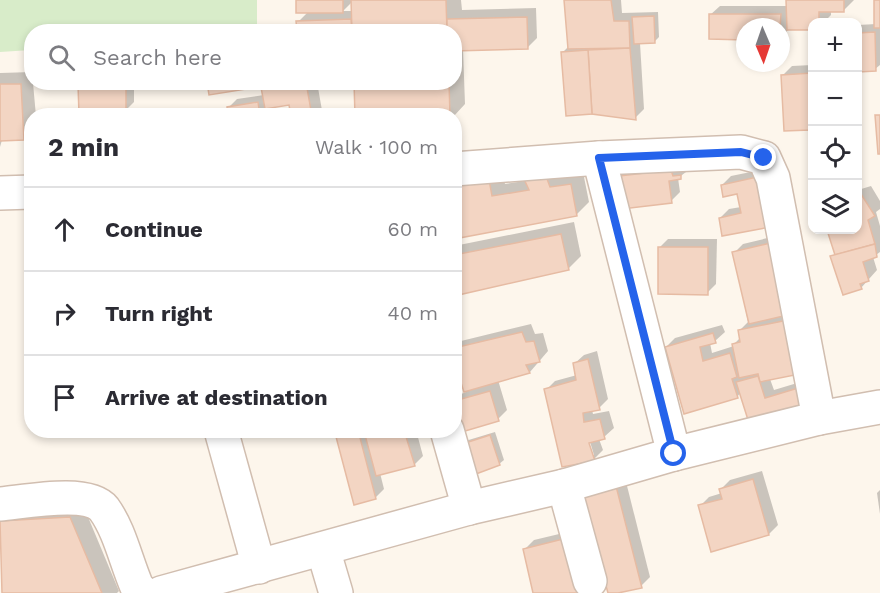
<!DOCTYPE html>
<html lang="en">
<head>
<meta charset="utf-8">
<style>
  :root { --surface:#fff; --page:#f7f7f7; --text:#2b2b33; --muted:#7c7c81; --line:#e1e1e2 }
  body { margin:0; font-family:"Work Sans",sans-serif; background:var(--page); color:var(--text) }
  .controls { position:absolute; right:18px; top:18px; display:grid; overflow:hidden; border-radius:12px; box-shadow:0 3px 9px #0003 }
  .controls button { width:54px; height:54px; display:grid; place-items:center; padding:0; border:0; border-bottom:2px solid var(--line); background:var(--surface); color:var(--text); font:30px sans-serif }
  .compass { position:absolute; left:736px; top:18px; width:54px; height:54px; border-radius:50%; background:var(--surface); box-shadow:0 3px 9px #0003; rotate:178deg }
  .stop { position:absolute; width:18px; height:18px; margin:-14px; border:4px solid #2563eb; border-radius:50%; background:#fff }
  .stop.end { background:#2563eb; border-color:#fff; box-shadow:0 2px 6px #0008 }
  .list { margin:0; padding:0; list-style:none }
  h2 { display:flex; justify-content:space-between; align-items:center; height:78px; margin:0; padding:0 24px; font-size:26px }
  h2 small { font-size:20px; font-weight:400; color:var(--muted) }
  .list li { display:grid; grid-template-columns:39px 1fr auto; gap:18px; align-items:center; box-sizing:border-box; height:84px; padding:0 24px; border-top:2px solid var(--line) }
  .list b { display:block; font-size:22px; white-space:nowrap }
  .list em { font-size:20px; font-style:normal; color:var(--muted) }
  .icon { flex:none; width:33px; height:33px; fill:none; stroke:currentColor; stroke-width:2; stroke-linecap:round; stroke-linejoin:round }
  .map { position:relative; flex:none; width:880px; height:593px; overflow:hidden }
  .search { position:absolute; background:var(--surface); box-shadow:0 3px 9px #0003; left:24px; top:24px; width:438px; height:66px; display:flex; align-items:center; gap:15px; box-sizing:border-box; padding:0 21px; border-radius:24px; color:var(--muted); font-size:22px }
  .panel { position:absolute; background:var(--surface); box-shadow:0 3px 9px #0003; left:24px; top:108px; width:438px; height:330px; border-radius:24px }
  .map>svg:first-child { display:block }
</style>
</head>
<body>
<div class="map">
<svg width="880" height="593" viewBox="0 0 880 593">
  <rect width="100%" height="100%" fill="#fdf6ec"/>
  <!-- green -->
  <polygon fill="#d8ecc9" points="0,0 257,0 257,31 32,32 31,50 0,52"/>
  <!-- shadow -->
  <g fill="#0003" fill-rule="evenodd">
    <path d="M 297,0 L 461,0 L 462,10 L 536,8 L 537,38 L 528,47 L 463,49 L 465,104 L 454,116 L 357,116 L 356,82 L 454,82 L 454,32 L 298,32 L 298,22 L 308,12 ZM 353,1 L 353,11 L 343,11 Z"/>
    <polygon points="566,0 621,0 622,13 658,12 659,37 654,42 640,43 644,109 635,118 563,52 569,46"/>
    <polygon points="788,0 854,0 843,11 831,11 831,15 824,22 812,22 812,28 789,29 781,37 781,27 745,27 710,15 720,6 788,6"/>
    <polygon points="875,0 880,0 880,67 880,65 875,69 858,70 858,25 876,24"/>
    <polygon points="812,65 812,125 809,129 783,75 792,66"/>
    <polygon points="32,72 36,116 32,116 32,131 23,139 2,140 0,147 0,73"/>
    <polygon points="82,82 134,82 134,102 125,111 79,86"/>
    <polygon points="262,82 317,82 323,116 293,116 290,103 269,107 270,116 229,116 228,108 237,99 264,95"/>
    <polygon points="500,162 505,184 583,172 589,202 576,215 454,238"/>
    <polygon points="629,167 690,169 678,178 680,192 671,201 620,176"/>
    <polygon points="775,167 785,215 720,218 729,209 741,207 738,192 722,185 731,176"/>
    <polygon points="871,186 880,201 880,209 876,212 880,226 880,252 873,257 877,270 861,288 832,257 836,253 828,230 858,230 858,190"/>
    <polygon points="574,222 581,256 568,269 454,295 454,246"/>
    <polygon points="784,234 800,303 770,379 774,390 817,377 750,421 741,392 737,397 666,347 675,338 722,325 725,332 715,341 710,343 712,353 734,346 734,344 741,337 739,331 748,322 734,253 743,244"/>
    <polygon points="668,239 717,239 716,284 707,293 659,248"/>
    <polygon points="531,324 535,334 543,333 548,351 530,372 498,380 507,410 498,419 454,426 454,397 466,392 454,356 454,348 461,341"/>
    <path d="M 597,351 L 608,399 L 599,408 L 592,410 L 593,414 L 609,411 L 614,428 L 604,437 L 599,439 L 603,450 L 594,459 L 546,390 L 555,381 L 577,375 L 574,364 L 584,355 ZM 588,435 L 594,455 L 591,455 L 586,436 Z"/>
    <polygon points="339,430 369,430 369,433 372,430 416,430 423,456 414,465 380,473 384,489 375,498 336,434"/>
    <polygon points="495,432 504,460 499,464 462,442"/>
    <polygon points="762,471 778,525 769,534 700,506 709,497 722,493 721,489 730,480"/>
    <polygon points="624,474 650,577 641,586 609,593 581,491"/>
    <polygon points="880,490 880,514 877,493"/>
    <polygon points="83,505 119,591 117,593 3,593 1,522 14,509"/>
    <polygon points="580,529 534,593 525,549 534,540"/>
  </g>
  <!-- building -->
  <g fill="#f3d5c3" stroke="#e6bba3" stroke-width="1.5">
    <rect x="296" y="0" width="47" height="13"/>
    <polygon points="351,0 446,0 447,32 352,32"/>
    <polygon points="564,0 611,0 614,21 629,21 630,48 568,49"/>
    <polygon points="786,0 844,0 844,12 819,12 819,22 812,22 812,30 787,30"/>
    <rect x="874" y="0" width="6" height="28"/>
    <polygon points="709,14 781,14 780,27 745,27 745,40 709,39"/>
    <polygon points="654,16 655,43 634,44 632,17"/>
    <polygon points="527,17 528,49 454,51 454,32 447,32 447,19"/>
    <polygon points="351,19 352,32 297,32 296,21"/>
    <polygon points="875,32 876,71 858,72 858,33"/>
    <polygon points="630,48 636,120 592,114 588,50"/>
    <polygon points="588,50 592,114 566,116 561,52"/>
    <polygon points="812,73 812,103 809,103 810,130 784,131 781,75"/>
    <polygon points="207,82 252,82 253,88 209,95"/>
    <polygon points="260,82 306,82 312,116 291,116 289,105 265,109"/>
    <polygon points="354,82 449,82 450,116 355,116"/>
    <polygon points="0,84 21,84 24,140 0,141"/>
    <polygon points="126,84 126,113 79,114 78,85"/>
    <polygon points="258,102 260,116 228,116 227,107"/>
    <polygon points="875,115 880,115 880,154 878,154"/>
    <polygon points="671,170 673,176 681,175 681,179 669,181 672,203 622,209 619,176"/>
    <polygon points="488,174 492,196 529,190 524,179 546,176 550,187 571,184 577,216 454,239 454,181"/>
    <polygon points="766,175 776,226 722,236 719,218 741,213 737,194 723,197 721,185"/>
    <polygon points="861,194 875,216 868,220 875,244 835,255 827,230 858,230 858,195"/>
    <polygon points="561,234 569,270 454,296 454,255"/>
    <polygon points="775,242 792,314 749,324 732,252"/>
    <polygon points="875,244 877,257 863,262 869,281 860,284 862,289 843,295 830,256"/>
    <polygon points="658,247 708,247 708,295 658,294"/>
    <polygon points="793,319 805,373 760,382 758,374 739,378 732,344 740,342 738,330"/>
    <polygon points="522,332 526,342 534,341 540,362 526,365 530,373 464,392 454,361 454,348"/>
    <polygon points="713,333 716,343 700,347 703,361 730,353 737,377 732,379 738,398 684,414 665,347"/>
    <polygon points="588,359 600,410 583,413 584,422 600,419 605,439 589,443 595,461 562,467 544,389 576,380 573,363"/>
    <polygon points="758,376 765,398 808,385 813,403 749,423 736,382"/>
    <polygon points="490,391 499,421 455,434 454,401"/>
    <polygon points="344,430 358,430 376,499 354,505 335,433"/>
    <polygon points="386,430 404,430 415,466 376,476 365,435"/>
    <polygon points="490,435 500,465 476,474 472,460 456,446"/>
    <polygon points="753,479 769,535 711,552 698,505 722,499 719,489"/>
    <polygon points="615,482 642,588 618,593 608,593 579,490"/>
    <polygon points="70,517 102,593 2,593 0,521"/>
    <polygon points="571,537 584,593 533,593 523,549"/>
  </g>
  <g fill="none" stroke-linecap="round" stroke-linejoin="round">
    <!-- minor casing -->
    <g stroke="#d1beb0" stroke-width="36">
      <g id="minor">
        <polyline points="599,158 674,454"/>
        <polyline points="454,169 599,158 741,152 764,158 773,178 819,418"/>
        <polyline points="0,193 32,192"/>
        <polyline points="221,430 259,567"/>
        <polyline points="447,430 469,508"/>
        <polyline points="564,486 590,581"/>
        <path d="M 0,504 C 24,502 88,489 104,509 C 120,531 126,562 137,587 L 143,593"/>
        <polyline points="323,549 336,593"/>
        <polyline points="161,593 469,508 564,486 674,454 819,418 880,407"/>
      </g>
    </g>
    <!-- minor -->
    <use href="#minor" stroke="#fff" stroke-width="33"/>
  </g>
  <g fill="none" stroke-linecap="round" stroke-linejoin="round">
    <!-- route -->
    <polyline stroke="#2563eb" stroke-width="8" points="674,454 599,158 741,152 764,158"/>
  </g>
</svg>
<div class="controls">
<button>+</button>
<button>−</button>
<button><svg class="icon" aria-label="locate" viewBox="0 0 24 24"><circle cx="12" cy="12" r="6"/><path d="M12 2v4M12 18v4M2 12h4M18 12h4"/></svg></button>
<button><svg class="icon" aria-label="layers" viewBox="0 0 24 24"><path d="M12 4l9 5-9 5-9-5zM3 14l9 5 9-5"/></svg></button>
</div>
<svg class="compass" viewBox="-18 -18 36 36"><path d="M0-13l5 13h-10z" fill="#e53935"/><path d="M0 13l5-13h-10z" fill="#7c7c81"/></svg>
<div class="stop" style="left:674px;top:454px"></div>
<div class="stop end" style="left:764px;top:158px"></div>
<div class="search"><svg class="icon" aria-label="search" viewBox="0 0 24 24"><circle cx="10" cy="10" r="6"/><path d="M15 15l6 6"/></svg>Search here</div>
<section class="panel">
<h2>2 min<small>Walk · 100 m</small></h2>
<ul class="list">
<li><svg class="icon" aria-label="ahead" viewBox="0 0 24 24"><path d="M12 20V5M6 11l6-6 6 6"/></svg><div><b>Continue</b></div><em>60 m</em></li>
<li><svg class="icon" aria-label="right" viewBox="0 0 24 24"><path d="M7 20v-9h11M14 6l5 5-5 5"/></svg><div><b>Turn right</b></div><em>40 m</em></li>
<li><svg class="icon" aria-label="arrive" viewBox="0 0 24 24"><path d="M6 21V4h12l-3 4 3 4H6"/></svg><div><b>Arrive at destination</b></div></li>
</ul>
</section>
</div>
</body>
</html>
